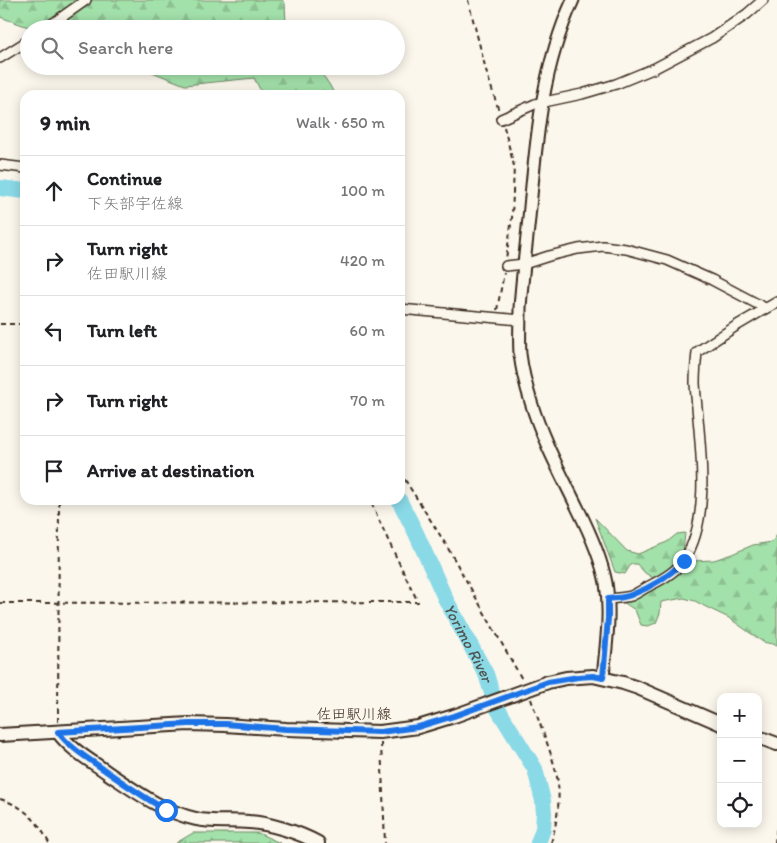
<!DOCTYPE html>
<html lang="en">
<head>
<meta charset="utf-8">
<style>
  :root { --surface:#fff; --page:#f2f2f2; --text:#202124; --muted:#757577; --line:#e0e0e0 }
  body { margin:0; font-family:Itim,"Klee One",sans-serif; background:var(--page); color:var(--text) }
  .controls { position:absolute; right:15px; bottom:15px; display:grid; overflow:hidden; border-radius:10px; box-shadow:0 2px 12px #0003 }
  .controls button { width:45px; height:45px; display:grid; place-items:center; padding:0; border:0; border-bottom:1px solid var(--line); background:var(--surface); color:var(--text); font:25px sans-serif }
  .stop { position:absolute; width:15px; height:15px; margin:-11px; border:4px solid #1a73e8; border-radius:50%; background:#fff }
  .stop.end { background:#1a73e8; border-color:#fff; box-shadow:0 1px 5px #0008 }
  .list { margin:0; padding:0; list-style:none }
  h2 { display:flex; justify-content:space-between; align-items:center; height:65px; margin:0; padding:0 20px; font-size:21px }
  h2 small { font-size:16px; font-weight:400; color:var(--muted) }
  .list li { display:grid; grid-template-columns:32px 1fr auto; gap:15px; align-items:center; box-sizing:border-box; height:70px; padding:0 20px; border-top:1px solid var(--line) }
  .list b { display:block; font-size:19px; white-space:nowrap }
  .list p { margin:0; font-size:16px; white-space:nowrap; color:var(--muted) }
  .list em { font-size:16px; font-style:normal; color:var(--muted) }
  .icon { flex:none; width:28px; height:28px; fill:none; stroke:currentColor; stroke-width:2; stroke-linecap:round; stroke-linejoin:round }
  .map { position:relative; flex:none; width:777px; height:843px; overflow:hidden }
  .search { position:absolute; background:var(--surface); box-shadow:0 2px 12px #0003; left:20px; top:20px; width:385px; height:55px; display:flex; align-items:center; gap:12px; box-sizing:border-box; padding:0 18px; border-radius:28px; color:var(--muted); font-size:19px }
  .panel { position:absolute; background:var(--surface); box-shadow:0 2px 12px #0003; left:20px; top:90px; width:385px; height:415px; border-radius:15px }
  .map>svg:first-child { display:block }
</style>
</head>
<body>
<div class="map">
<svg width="777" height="843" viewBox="0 0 777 843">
  <defs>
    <pattern id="forest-firs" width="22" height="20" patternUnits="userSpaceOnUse" patternTransform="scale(1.25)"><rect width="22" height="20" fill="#a3e1aa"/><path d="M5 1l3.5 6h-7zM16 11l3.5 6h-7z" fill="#8dc192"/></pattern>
  </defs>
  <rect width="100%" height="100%" fill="#fbf7ec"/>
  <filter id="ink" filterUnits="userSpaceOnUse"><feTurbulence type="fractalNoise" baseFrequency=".02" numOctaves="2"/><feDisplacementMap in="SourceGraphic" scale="10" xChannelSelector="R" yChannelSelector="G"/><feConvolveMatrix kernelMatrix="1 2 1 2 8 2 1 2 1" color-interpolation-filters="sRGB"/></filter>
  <g filter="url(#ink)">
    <!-- forest -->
    <g fill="url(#forest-firs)" stroke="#6f8664">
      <polygon points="0,0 282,0 285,3 286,25 289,29 34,29 0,17"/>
      <polygon points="137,66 316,66 329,84 335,95 263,95 254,78 185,85"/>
      <polygon points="595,518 627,551 638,554 667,542 677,534 685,533 683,552 673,576 692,561 714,560 732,554 753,545 772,542 777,535 777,645 763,642 729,618 706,607 695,601 684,598 661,602 660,613 656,623 648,626 641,625 635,610 620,600 655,579 645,573 637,564 631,564 625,574 615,572"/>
      <polygon points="193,833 258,833 280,843 176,843"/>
    </g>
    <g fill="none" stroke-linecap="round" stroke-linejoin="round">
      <!-- river -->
      <g stroke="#8ad9e7" stroke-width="16">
        <polyline points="0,188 25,191"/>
        <path id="s1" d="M 399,500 L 416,533 L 445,598 L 486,674 L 496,706 L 535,769 L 543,801 L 544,813 L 543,829 L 538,843"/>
      </g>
      <!-- minor casing -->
      <g stroke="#3b2a1e" stroke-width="12">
        <g id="minor">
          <polyline points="45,29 86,0"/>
          <polyline points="0,58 29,40"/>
          <polyline points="501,119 535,104 582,94 616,84 655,68 712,38 747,14 763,0"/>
          <polyline points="0,165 25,168"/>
          <polyline points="506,266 524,264 549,256 578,249 603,246 626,249 667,260 712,280 765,308"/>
          <polyline points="400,309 520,320"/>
          <path d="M 608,599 C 615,598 624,598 631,596 C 638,593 645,588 651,585 C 663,579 677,571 684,560 C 714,515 698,434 695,383 C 695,373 696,362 697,352 L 736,326 L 777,302"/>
        </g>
      </g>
      <!-- tertiary casing -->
      <g stroke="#3b2a1e" stroke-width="15">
        <path id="tertiary" d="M 573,0 C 541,70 536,142 529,218 C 526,248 522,278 520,308 C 520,323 519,339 520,354 C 522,370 526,386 531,402 C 542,439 561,474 578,509 C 590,533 601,557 606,583 C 611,614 606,646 603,677"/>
      </g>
      <!-- secondary casing -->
      <g stroke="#3b2a1e" stroke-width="16">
        <g id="secondary">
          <path d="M 58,732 C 71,750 90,760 108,773 C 135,791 163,812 196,819 C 213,823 231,820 249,822 C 269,823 301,833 318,843"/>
          <polyline points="0,735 189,724 225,725 286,729 380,732 418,727 454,716 548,682 566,678 593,676 623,683 638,688 721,724"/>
          <polyline points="758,737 777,744"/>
        </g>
      </g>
      <!-- path -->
      <g stroke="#3b2a1e" stroke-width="2" stroke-dasharray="5 4" stroke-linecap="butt">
        <polyline points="468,0 487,74 499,111"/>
        <polyline points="504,127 514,166 512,218 506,259"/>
        <polyline points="497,310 504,273"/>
        <polyline points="0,324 25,324"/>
        <polyline points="400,472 445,543 523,681"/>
        <polyline points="0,603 418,602 388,540 370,500"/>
        <path d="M 531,699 C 539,723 552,752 557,777 C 561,799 557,822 551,843"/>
        <polyline points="58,722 59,500"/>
        <polyline points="381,743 385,843"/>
        <path d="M 0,799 C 24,806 38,821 49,843"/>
        <polyline points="775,843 777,825"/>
      </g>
      <!-- minor -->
      <use href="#minor" stroke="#fbf7ec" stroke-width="9"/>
      <!-- tertiary -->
      <use href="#tertiary" stroke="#fbf7ec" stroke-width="11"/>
      <!-- secondary -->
      <use href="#secondary" stroke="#fbf7ec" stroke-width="12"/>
    </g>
  </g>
  <g fill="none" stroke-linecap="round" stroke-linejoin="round" filter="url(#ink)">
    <!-- route -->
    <path stroke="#1a73e8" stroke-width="6" d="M 166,810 C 145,798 126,785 106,771 C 89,759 71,749 58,732 L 189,724 L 225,724 L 286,729 L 380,732 L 418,727 L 454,716 L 548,682 L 578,677 L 593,676 L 603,678 L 608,618 L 608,599 C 615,598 624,598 631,595 C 650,588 670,575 684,561"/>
  </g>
  <g text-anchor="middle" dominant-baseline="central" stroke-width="5" stroke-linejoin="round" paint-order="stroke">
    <!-- street labels -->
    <g font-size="15" fill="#3b2a1e" stroke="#fbf7ec">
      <text x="354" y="714">佐田駅川線</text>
    </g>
    <!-- water labels -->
    <g font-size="16" font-style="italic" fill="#4f5650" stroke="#fbf7ec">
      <text stroke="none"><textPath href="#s1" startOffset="159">Yorimo River</textPath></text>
    </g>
  </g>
</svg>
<div class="controls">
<button>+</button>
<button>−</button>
<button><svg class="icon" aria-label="locate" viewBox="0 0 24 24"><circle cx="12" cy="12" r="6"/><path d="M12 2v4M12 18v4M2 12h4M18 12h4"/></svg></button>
</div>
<div class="stop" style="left:166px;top:810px"></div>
<div class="stop end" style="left:684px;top:561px"></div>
<div class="search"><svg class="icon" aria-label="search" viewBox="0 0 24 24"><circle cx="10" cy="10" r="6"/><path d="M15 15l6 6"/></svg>Search here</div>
<section class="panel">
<h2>9 min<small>Walk · 650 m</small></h2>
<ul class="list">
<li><svg class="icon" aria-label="ahead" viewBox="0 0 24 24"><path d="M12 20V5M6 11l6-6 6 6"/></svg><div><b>Continue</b><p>下矢部宇佐線</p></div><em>100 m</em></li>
<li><svg class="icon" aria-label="right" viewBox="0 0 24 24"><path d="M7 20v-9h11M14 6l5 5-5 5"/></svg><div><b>Turn right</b><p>佐田駅川線</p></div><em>420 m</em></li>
<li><svg class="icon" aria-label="left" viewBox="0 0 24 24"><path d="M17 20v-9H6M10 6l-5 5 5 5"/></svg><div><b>Turn left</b></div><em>60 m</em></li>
<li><svg class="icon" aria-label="right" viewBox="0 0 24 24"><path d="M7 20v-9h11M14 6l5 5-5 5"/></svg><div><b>Turn right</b></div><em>70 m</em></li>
<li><svg class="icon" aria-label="arrive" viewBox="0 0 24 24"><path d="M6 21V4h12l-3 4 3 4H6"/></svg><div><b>Arrive at destination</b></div></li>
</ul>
</section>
</div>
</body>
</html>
